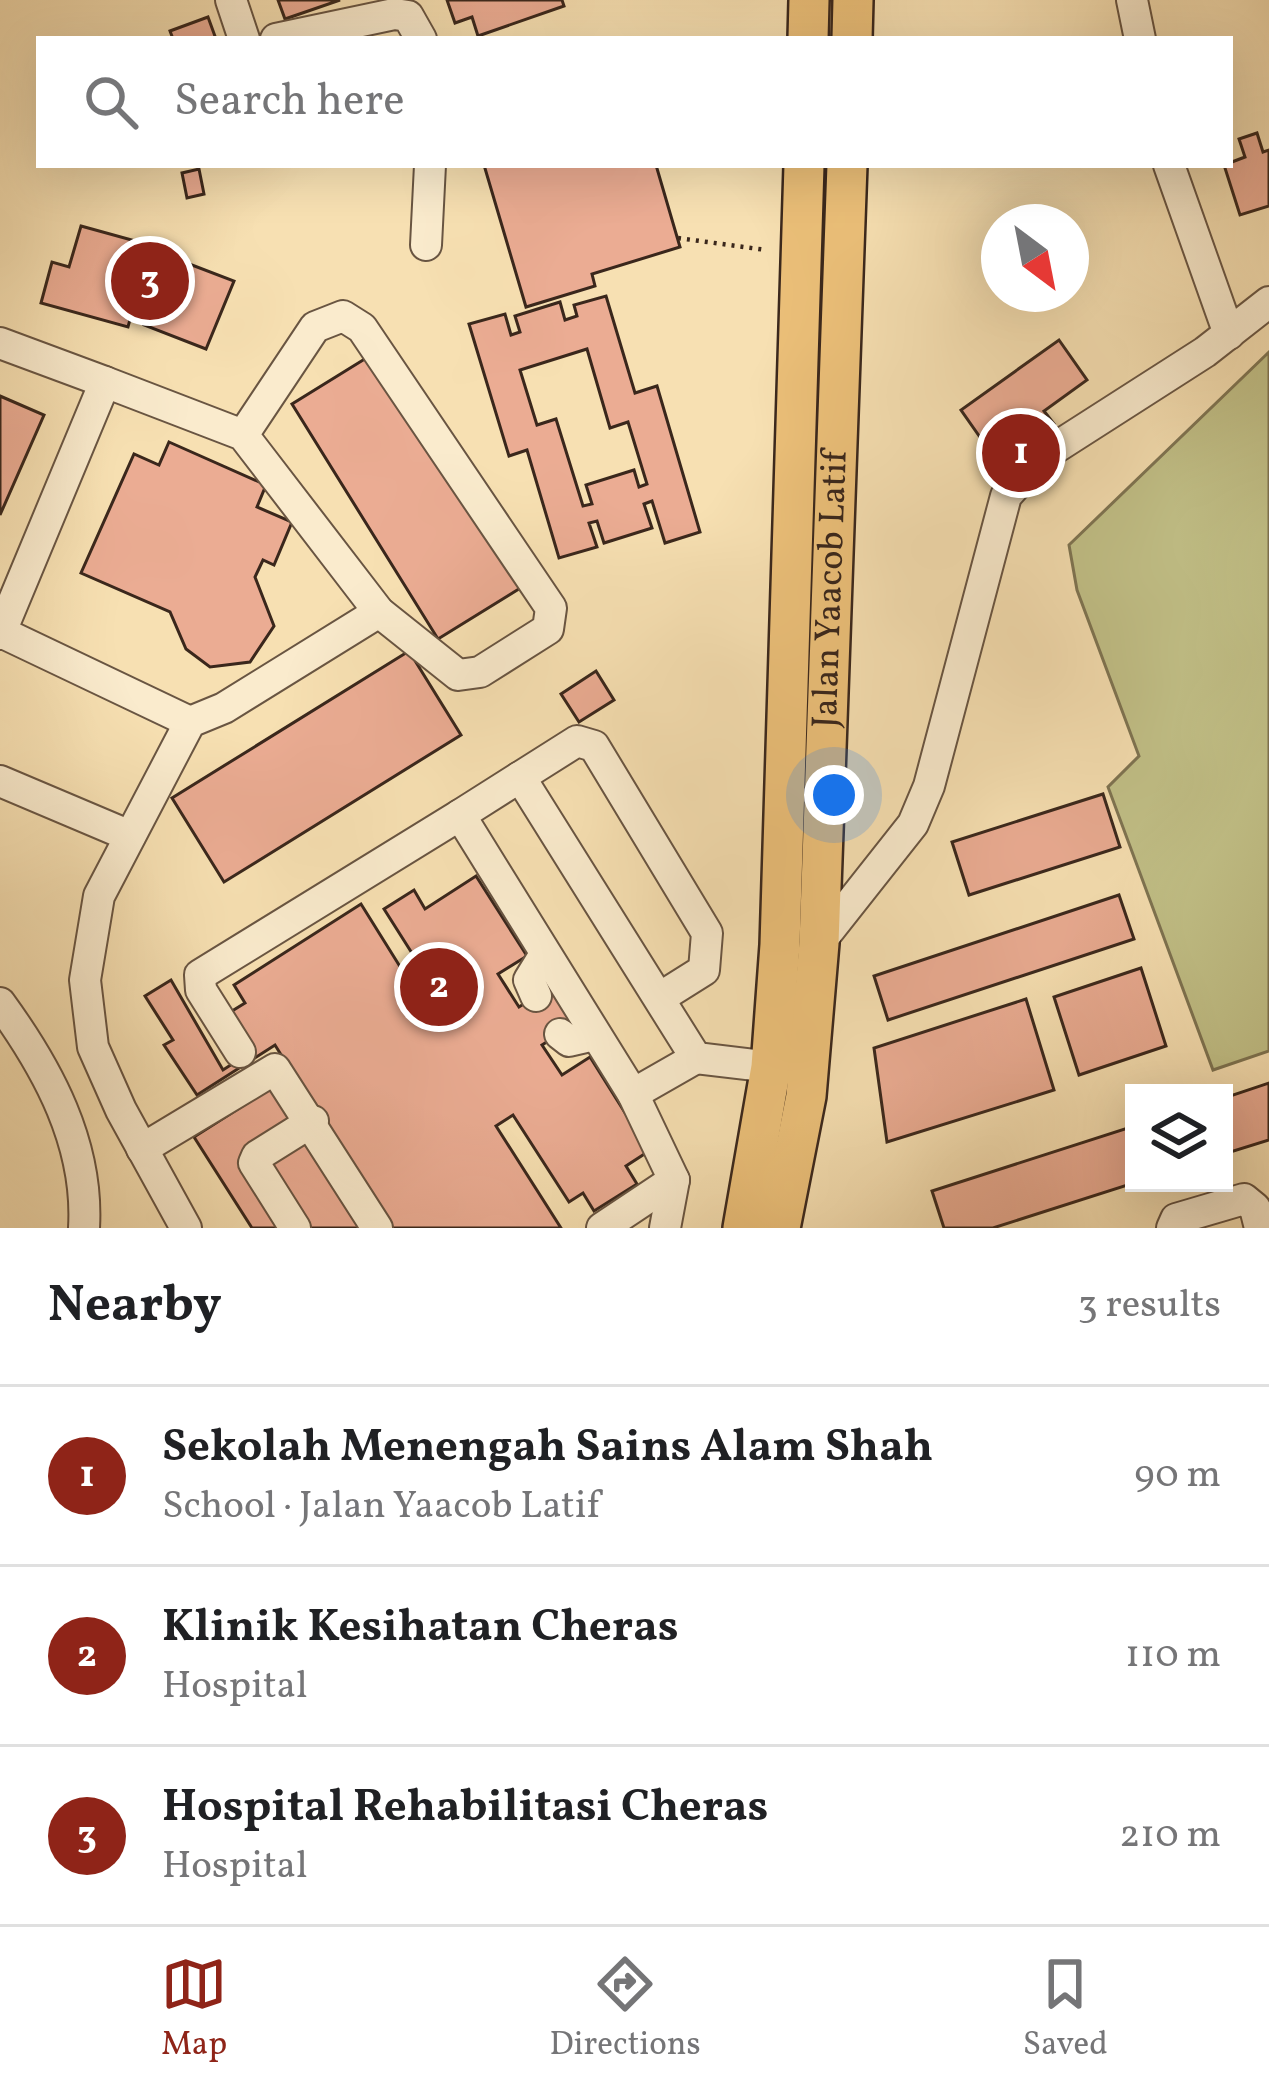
<!DOCTYPE html>
<html lang="en">
<head>
<meta charset="utf-8">
<style>
  :root { --surface:#fff; --page:#f2f2f2; --text:#202124; --muted:#757577; --line:#e0e0e0; --accent:#8f2418 }
  body { margin:0; font-family:Vollkorn,serif; background:var(--page); color:var(--text) }
  .controls { position:absolute; right:36px; bottom:36px; display:grid; overflow:hidden; border-radius:0px; box-shadow:0 12px 48px #0002 }
  .controls button { width:108px; height:108px; display:grid; place-items:center; padding:0; border:0; border-bottom:3px solid var(--line); background:var(--surface); color:var(--text); font:60px sans-serif }
  .compass { position:absolute; left:981px; top:204px; width:108px; height:108px; border-radius:50%; background:var(--surface); box-shadow:0 12px 48px #0002; rotate:148deg }
  .you { position:absolute; left:834px; top:795px; width:42px; height:42px; margin:-30px; border:9px solid #fff; border-radius:50%; background:#1a73e8; box-shadow:0 0 0 18px #1a73e833 }
  .badge { display:grid; place-items:center; width:78px; height:78px; border-radius:50%; background:var(--accent); color:#fff; font-size:39px; font-weight:700 }
  .pin { position:absolute; translate:-50% -50%; border:6px solid #fff; box-shadow:0 3px 12px #0006 }
  .list { margin:0; padding:0; list-style:none }
  h2 { display:flex; justify-content:space-between; align-items:center; height:156px; margin:0; padding:0 48px; font-size:51px }
  h2 small { font-size:39px; font-weight:400; color:var(--muted) }
  .list li { display:grid; grid-template-columns:78px 1fr auto; gap:36px; align-items:center; box-sizing:border-box; height:180px; padding:0 48px; border-top:3px solid var(--line) }
  .list b { display:block; font-size:45px; white-space:nowrap }
  .list p { margin:0; font-size:39px; white-space:nowrap; color:var(--muted) }
  .list em { font-size:39px; font-style:normal; color:var(--muted) }
  .icon { flex:none; width:66px; height:66px; fill:none; stroke:currentColor; stroke-width:2; stroke-linecap:round; stroke-linejoin:round }
  .map { position:relative; flex:none; width:1269px; height:1228px; overflow:hidden }
  .search { position:absolute; background:var(--surface); box-shadow:0 12px 48px #0002; left:36px; right:36px; top:36px; height:132px; display:flex; align-items:center; gap:30px; box-sizing:border-box; padding:0 42px; border-radius:0px; color:var(--muted); font-size:45px }
  .sheet { height:696px; background:var(--surface) }
  nav { display:flex; justify-content:space-around; align-items:center; box-sizing:border-box; height:168px; border-top:3px solid var(--line); background:var(--surface); font-size:33px; color:var(--muted) }
  nav a { display:grid; justify-items:center; gap:6px }
  nav .on { color:var(--accent) }
  .map>svg:first-child { display:block }
</style>
</head>
<body>
<div class="map">
<svg width="1269" height="1228" viewBox="0 0 1269 1228">
  <rect width="100%" height="100%" fill="#f7e0b2"/>
  <filter id="stains"><feTurbulence type="fractalNoise" baseFrequency=".00167" numOctaves="4"/><feColorMatrix values="0 0 0 0 .2 0 0 0 0 .09 0 0 0 0 .02 0 0 0 .5 -.17"/></filter>
  <radialGradient id="worn" r=".72"><stop offset=".6" stop-color="#630" stop-opacity="0"/><stop offset="1" stop-color="#630" stop-opacity=".3"/></radialGradient>
  <!-- green -->
  <polygon fill="#c2c188" stroke="#7e7452" stroke-width="3" points="1269,352 1269,1051 1213,1070 1108,787 1139,756 1077,590 1069,545"/>
  <!-- building -->
  <g fill="#ebac93" stroke="#3a271c" stroke-width="3" fill-rule="evenodd">
    <polygon points="278,0 340,0 285,19"/>
    <polygon points="447,0 562,0 564,6 478,36 472,17 455,23"/>
    <polygon points="208,17 216,39 173,39 170,31"/>
    <polygon points="1257,133 1263,152 1269,150 1269,206 1240,215 1224,165 1245,157 1239,139"/>
    <polygon points="484,165 656,165 680,247 592,274 595,286 526,307"/>
    <polygon points="199,169 204,194 187,198 182,173"/>
    <polygon points="81,226 150,245 128,327 41,303 52,262 69,267"/>
    <polygon points="171,257 234,281 206,349 144,325"/>
    <path d="M 606,296 L 635,393 L 657,386 L 700,532 L 665,543 L 652,501 L 644,504 L 652,528 L 604,543 L 597,521 L 589,523 L 597,547 L 559,558 L 527,450 L 509,456 L 469,324 L 505,314 L 511,335 L 520,332 L 515,316 L 560,302 L 565,320 L 577,316 L 574,305 ZM 587,349 L 610,428 L 628,422 L 647,484 L 639,487 L 634,470 L 586,485 L 592,504 L 583,506 L 556,419 L 537,425 L 520,370 Z"/>
    <polygon points="1059,340 1087,380 1044,411 1054,424 1035,438 1026,424 989,450 961,410"/>
    <polygon points="376,352 522,587 438,639 292,404"/>
    <polygon points="0,396 44,415 0,515"/>
    <polygon points="169,442 266,485 257,507 292,522 274,565 263,560 255,577 274,626 250,662 210,667 186,649 170,612 81,573 134,454 159,465"/>
    <polygon points="409,651 461,735 224,882 172,798"/>
    <polygon points="596,671 614,700 579,722 561,694"/>
    <polygon points="1103,794 1120,847 969,895 952,842"/>
    <polygon points="476,876 527,956 498,974 519,1007 550,987 574,1025 542,1045 562,1075 590,1057 649,1151 626,1166 637,1184 594,1211 583,1193 569,1202 513,1115 496,1126 561,1228 252,1228 194,1137 293,1074 275,1045 197,1095 164,1045 173,1040 145,996 171,980 223,1070 243,1057 219,1019 245,1003 234,985 361,904 414,989 429,980 384,909 414,890 425,909"/>
    <polygon points="1119,895 1134,939 888,1020 874,976"/>
    <polygon points="1141,968 1166,1046 1079,1075 1054,997"/>
    <polygon points="1026,999 1054,1090 887,1142 874,1048"/>
    <polygon points="1269,1083 1269,1140 1224,1154 1224,1098"/>
    <polygon points="1134,1126 1134,1183 993,1228 944,1228 932,1191"/>
  </g>
  <g fill="none" stroke-linecap="round" stroke-linejoin="round">
    <!-- minor casing -->
    <g stroke="#695542" stroke-width="34">
      <g id="minor">
        <polyline points="231,0 244,39"/>
        <polyline points="1132,0 1140,39"/>
        <polyline points="276,39 394,14 408,16 421,39"/>
        <polyline points="1169,165 1229,334"/>
        <polyline points="426,245 430,165"/>
        <polyline points="0,343 105,382"/>
        <polyline points="1,632 190,722"/>
        <polyline points="0,634 105,382 243,435 379,612 458,675 480,672 548,629 551,608 362,328 343,316 315,327 243,435"/>
        <polyline points="520,777 577,741 594,746 707,933 704,970 661,997"/>
        <polyline points="0,781 130,836"/>
        <polyline points="819,943 913,824 929,786 1006,496 1041,457 1205,352 1269,302"/>
        <polyline points="536,996 529,980 545,954"/>
        <path d="M 0,1003 C 48,1069 89,1144 84,1228"/>
        <polyline points="560,1034 569,1041 595,1035"/>
        <polyline points="240,1052 201,990 200,975 460,815"/>
        <polyline points="633,1094 696,1058"/>
        <polyline points="142,1149 275,1069 377,1228"/>
        <polyline points="186,1228 121,1110 93,1047 85,980 99,896 190,722 224,708 379,612"/>
        <polyline points="295,1228 254,1163 257,1156 313,1121"/>
        <polyline points="602,1228 674,1180 633,1094 460,815 520,777 696,1058 771,1067"/>
        <polyline points="665,1228 674,1180"/>
        <polyline points="1172,1228 1176,1219 1244,1199 1255,1208 1260,1228"/>
      </g>
    </g>
    <!-- major casing -->
    <g stroke="#3a271c" stroke-width="44">
      <g id="major">
        <polyline points="808,39 809,0"/>
        <polyline points="852,39 853,0"/>
        <polyline points="743,1228 771,1067 780,945 804,165"/>
        <path id="s1" d="M 780,1228 L 806,1096 L 819,943 L 847,165"/>
      </g>
    </g>
    <!-- path -->
    <polyline stroke="#3a271c" stroke-width="4.5" stroke-dasharray="3 6" stroke-linecap="butt" points="678,238 766,250"/>
    <!-- minor -->
    <use href="#minor" stroke="#faebcd" stroke-width="30"/>
    <!-- major -->
    <use href="#major" stroke="#ecc079" stroke-width="39"/>
  </g>
  <g text-anchor="middle" dominant-baseline="central" stroke-width="9" stroke-linejoin="round" paint-order="stroke">
    <!-- street labels -->
    <g font-size="36" fill="#3a271c" stroke="#faebcd">
      <text stroke="none"><textPath href="#s1" startOffset="642">Jalan Yaacob Latif</textPath></text>
    </g>
  </g>
  <rect width="100%" height="100%" filter="url(#stains)"/>
  <rect width="100%" height="100%" fill="url(#worn)"/>
</svg>
<div class="controls">
<button><svg class="icon" aria-label="layers" viewBox="0 0 24 24"><path d="M12 4l9 5-9 5-9-5zM3 14l9 5 9-5"/></svg></button>
</div>
<svg class="compass" viewBox="-18 -18 36 36"><path d="M0-13l5 13h-10z" fill="#e53935"/><path d="M0 13l5-13h-10z" fill="#757577"/></svg>
<div class="you"></div>
<div class="pin badge" style="left:1021px;top:453px">1</div>
<div class="pin badge" style="left:439px;top:987px">2</div>
<div class="pin badge" style="left:150px;top:281px">3</div>
<div class="search"><svg class="icon" aria-label="search" viewBox="0 0 24 24"><circle cx="10" cy="10" r="6"/><path d="M15 15l6 6"/></svg>Search here</div>
</div>
<section class="sheet">
<h2>Nearby<small>3 results</small></h2>
<ul class="list">
<li><span class="badge">1</span><div><b>Sekolah Menengah Sains Alam Shah</b><p>School · Jalan Yaacob Latif</p></div><em>90 m</em></li>
<li><span class="badge">2</span><div><b>Klinik Kesihatan Cheras</b><p>Hospital</p></div><em>110 m</em></li>
<li><span class="badge">3</span><div><b>Hospital Rehabilitasi Cheras</b><p>Hospital</p></div><em>210 m</em></li>
</ul>
</section>
<nav>
<a class="on"><svg class="icon" aria-label="map" viewBox="0 0 24 24"><path d="M3 6l6-2 6 2 6-2v14l-6 2-6-2-6 2zM9 4v14M15 6v14"/></svg>Map</a>
<a><svg class="icon" aria-label="directions" viewBox="0 0 24 24"><path d="M12 3l9 9-9 9-9-9zM9 14v-3h6M13 9l2 2-2 2"/></svg>Directions</a>
<a><svg class="icon" aria-label="saved" viewBox="0 0 24 24"><path d="M7 4h10v16l-5-4-5 4z"/></svg>Saved</a>
</nav>
</body>
</html>
